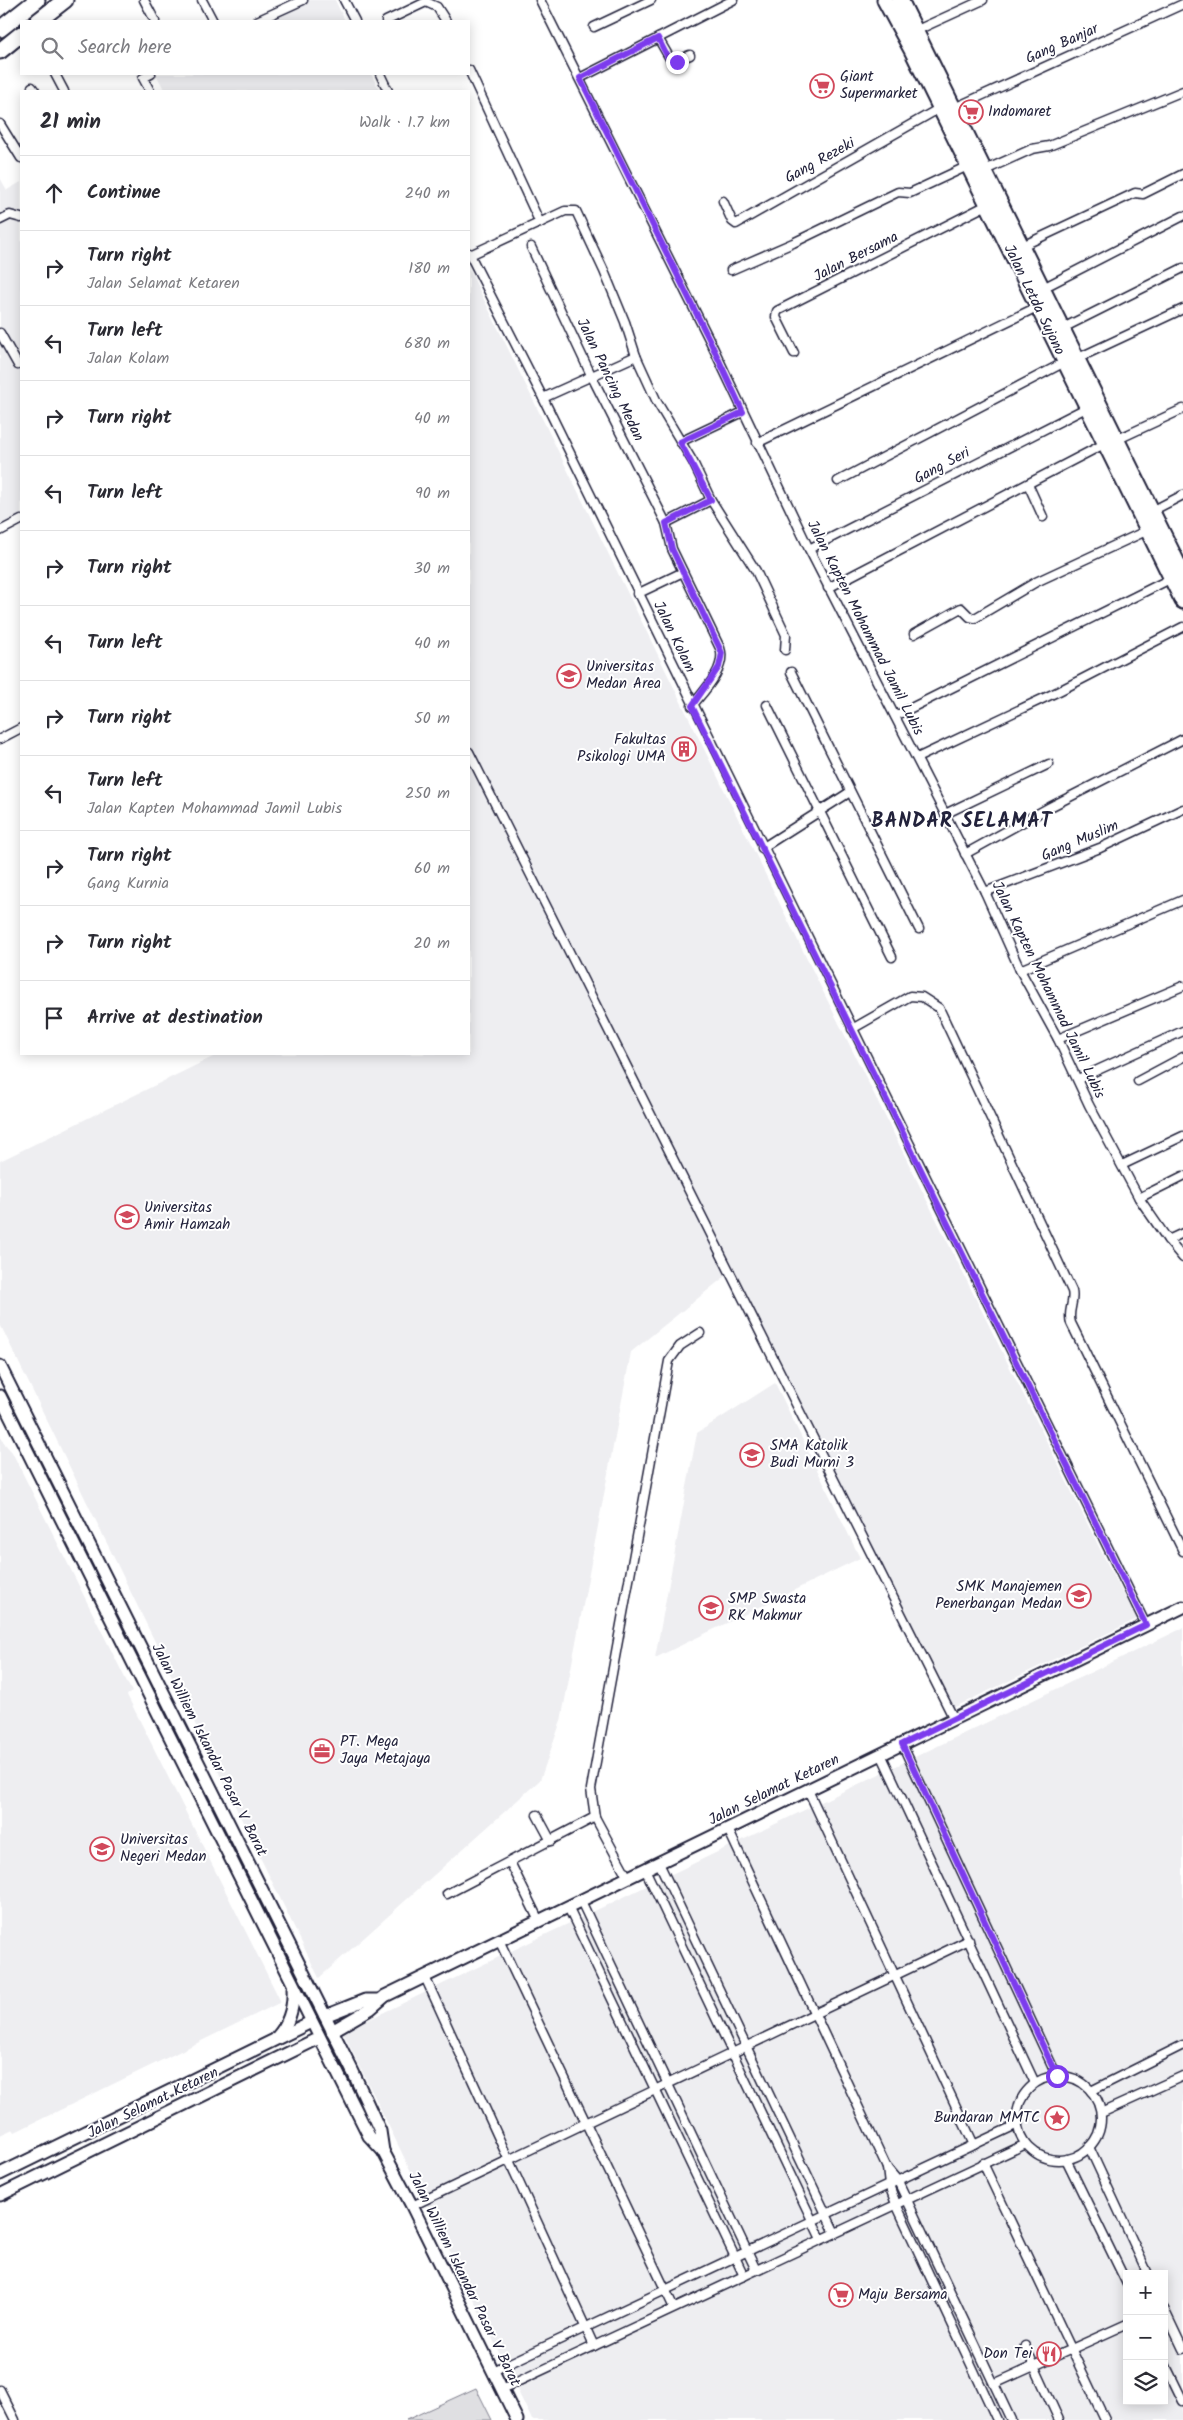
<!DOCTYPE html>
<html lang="en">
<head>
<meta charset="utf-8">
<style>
  :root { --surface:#fff; --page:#f2f2f3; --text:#2b2b33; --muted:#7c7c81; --line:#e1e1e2 }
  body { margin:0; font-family:Kalam,sans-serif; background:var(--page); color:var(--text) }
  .controls { position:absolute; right:15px; bottom:15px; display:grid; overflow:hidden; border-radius:0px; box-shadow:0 2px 12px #0003 }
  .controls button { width:45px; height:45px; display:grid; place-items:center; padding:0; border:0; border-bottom:1px solid var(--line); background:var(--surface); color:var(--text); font:25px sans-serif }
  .stop { position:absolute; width:15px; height:15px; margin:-11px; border:4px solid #7c3aed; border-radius:50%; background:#fff }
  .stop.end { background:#7c3aed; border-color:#fff; box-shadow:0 1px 5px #0008 }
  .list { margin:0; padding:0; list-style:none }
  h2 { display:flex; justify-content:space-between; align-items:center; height:65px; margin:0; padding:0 20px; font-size:21px }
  h2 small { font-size:16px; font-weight:400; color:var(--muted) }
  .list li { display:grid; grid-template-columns:32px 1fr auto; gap:15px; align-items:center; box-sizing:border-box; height:75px; padding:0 20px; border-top:1px solid var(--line) }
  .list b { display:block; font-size:19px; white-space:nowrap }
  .list p { margin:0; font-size:16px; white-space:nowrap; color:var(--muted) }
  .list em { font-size:16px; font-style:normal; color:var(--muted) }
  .icon { flex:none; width:28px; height:28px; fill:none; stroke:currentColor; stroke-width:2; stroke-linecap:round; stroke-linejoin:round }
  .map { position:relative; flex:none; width:1183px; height:2420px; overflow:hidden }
  .search { position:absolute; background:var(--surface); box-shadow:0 2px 12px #0003; left:20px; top:20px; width:450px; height:55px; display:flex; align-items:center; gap:12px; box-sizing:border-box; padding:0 18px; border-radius:0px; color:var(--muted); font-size:19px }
  .panel { position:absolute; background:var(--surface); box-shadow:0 2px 12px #0003; left:20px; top:90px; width:450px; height:965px; border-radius:0px }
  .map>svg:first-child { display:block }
</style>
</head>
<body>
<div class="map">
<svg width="1183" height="2420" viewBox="0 0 1183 2420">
  <rect width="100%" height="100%" fill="#fff"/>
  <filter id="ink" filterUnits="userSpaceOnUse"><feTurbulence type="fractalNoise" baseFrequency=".02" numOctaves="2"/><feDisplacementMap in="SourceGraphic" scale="10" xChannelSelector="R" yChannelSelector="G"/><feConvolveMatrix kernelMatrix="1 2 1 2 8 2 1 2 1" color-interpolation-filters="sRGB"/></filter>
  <g filter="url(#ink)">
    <!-- built -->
    <g fill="#eeeef1" fill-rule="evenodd">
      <polygon points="306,0 335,0 345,21 262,21"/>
      <polygon points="156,74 371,74 380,91 165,91"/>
      <polygon points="0,178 7,190 21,182 21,521 0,531"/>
      <polygon points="469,269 800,945 1111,1571 1137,1619 953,1708 733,1270 631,1352 561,1721 540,1780 319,1978 0,1324 0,1161 219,1054 469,1054"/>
      <polygon points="775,1383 860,1558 655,1658 697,1433"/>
      <polygon points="0,1435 4,1443 12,1452 132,1692 127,1695 281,2002 15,2132 13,2129 0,2135"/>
      <path d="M 1183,1628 L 1183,2420 L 532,2420 L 343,2032 ZM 1127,2274 L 1164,2274 L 1164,2401 L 1127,2401 Z"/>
    </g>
    <!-- green -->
    <polygon fill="#dfdfe2" stroke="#80808e" points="476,2388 492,2420 406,2420"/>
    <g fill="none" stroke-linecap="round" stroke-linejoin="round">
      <!-- street casing -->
      <g stroke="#22223b" stroke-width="11">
        <g id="street">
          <polyline points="144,0 155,21"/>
          <polyline points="202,0 213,21"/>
          <polyline points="344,0 355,21"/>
          <polyline points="540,0 710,341 809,549 985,892 1020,970 1058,1039 1089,1105 1139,1198 1168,1240 1183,1258"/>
          <polyline points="257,21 303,0"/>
          <polyline points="386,21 426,2 437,7 446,21"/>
          <polyline points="594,27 651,0"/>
          <polyline points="915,31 983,0"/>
          <polyline points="658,38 672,62 690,55"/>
          <polyline points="469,70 540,223"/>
          <polyline points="55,74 64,91"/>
          <polyline points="380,74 388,91"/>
          <polyline points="580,78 733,0"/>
          <polyline points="32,87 35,91"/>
          <polyline points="150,91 143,78 151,74"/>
          <polyline points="952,109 1183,4"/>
          <polyline points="0,124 21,158"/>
          <polyline points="983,171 1032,149 1049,146 1183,91"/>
          <polyline points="723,201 732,221 736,224 940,108"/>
          <polyline points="0,220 10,215 21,218"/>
          <path d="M 531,247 L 591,375 L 666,523 L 672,549 L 720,648 C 727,668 704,691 692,706"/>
          <polyline points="1020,247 1135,193 1143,194 1183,174"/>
          <polyline points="469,253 543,398 1146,1625"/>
          <polyline points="470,255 565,211 576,211 604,271 625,322 636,356"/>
          <polyline points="731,270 793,243 898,192 910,193 970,165"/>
          <polyline points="1041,289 1183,216"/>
          <polyline points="1061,329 1183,268"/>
          <polyline points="0,333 18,365"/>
          <polyline points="794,353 776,317 777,311 987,205"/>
          <polyline points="1076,359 1183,309"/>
          <polyline points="543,398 636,356 657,402 693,462 711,500 756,571 786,635 785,650"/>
          <polyline points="1116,440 1183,409"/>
          <polyline points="680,442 743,412"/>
          <polyline points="757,443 1037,307"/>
          <polyline points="838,481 1065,362"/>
          <polyline points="1028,484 1043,517"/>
          <polyline points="1152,511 1183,495"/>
          <polyline points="666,523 711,500"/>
          <polyline points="0,531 21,520"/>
          <polyline points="809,549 1088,407"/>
          <polyline points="828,588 1106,443"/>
          <polyline points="637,594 683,572"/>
          <polyline points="914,634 961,608 970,617 975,618 1036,582 1148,530"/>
          <polyline points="791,672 919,929"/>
          <polyline points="767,705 892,957"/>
          <polyline points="895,716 1172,578"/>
          <polyline points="0,739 21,728"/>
          <polyline points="469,752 954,1719"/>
          <polyline points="917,758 1059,691 1183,627"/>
          <polyline points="945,814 1049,764"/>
          <polyline points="762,848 850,792"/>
          <polyline points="965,854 1050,807 1183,739"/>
          <polyline points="985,892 1100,848 1183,809"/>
          <polyline points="1020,970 1183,900"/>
          <path d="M 852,1029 L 910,996 L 922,997 L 939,1008 L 1072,1291 C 1075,1302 1067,1311 1071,1323 L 1183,1551"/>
          <polyline points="1058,1039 1183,986"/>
          <polyline points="1078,1079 1183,1031"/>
          <polyline points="1138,1081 1183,1057"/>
          <polyline points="1122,1165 1183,1136"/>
          <polyline points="1139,1198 1183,1176"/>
          <polyline points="1168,1240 1183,1233"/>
          <polyline points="902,1744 1057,2076"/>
          <polyline points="881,1754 1035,2083"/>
          <polyline points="808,1790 974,2145"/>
          <polyline points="537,1815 551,1841"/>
          <polyline points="728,1829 887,2168 898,2181 1011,2420"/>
          <polyline points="510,1862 539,1921"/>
          <polyline points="659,1863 835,2233"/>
          <polyline points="645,1869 821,2239"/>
          <polyline points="628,1878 595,1817 591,1789 669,1361 680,1346 700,1333"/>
          <polyline points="447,1894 595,1817"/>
          <polyline points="581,1901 756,2270"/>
          <polyline points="568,1907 744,2276"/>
          <polyline points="499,1940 674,2308"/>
          <polyline points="425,1977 594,2346"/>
          <circle cx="1059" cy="2118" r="42"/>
          <polyline points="1091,2091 1183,2045"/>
          <polyline points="1101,2113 1183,2076"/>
          <polyline points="1089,2147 1148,2274"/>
          <polyline points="1066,2159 1127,2284"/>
          <polyline points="983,2163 1105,2420"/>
          <polyline points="887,2168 889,2185 896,2204 997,2420"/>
          <polyline points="412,2206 969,1940"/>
          <polyline points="1164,2309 1183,2349"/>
          <polyline points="1025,2346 1059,2420"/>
          <polyline points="1164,2362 1183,2401"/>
          <polyline points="493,2371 1018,2124"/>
          <polyline points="994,2384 1127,2324"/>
          <polyline points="502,2389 1026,2144"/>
          <polyline points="0,2390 15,2420"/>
        </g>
      </g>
      <!-- secondary casing -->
      <g stroke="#22223b" stroke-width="15">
        <g id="secondary">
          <polyline points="0,1366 353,2072 380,2131 383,2151"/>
          <polyline points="0,1396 369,2136 383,2151 412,2206 517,2420"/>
          <polyline points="325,2016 365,2000 378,2000"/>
          <polyline points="332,2031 370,2009 385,1996 1183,1607"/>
          <path d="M 277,2037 C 290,2023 294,2007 293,1988"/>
          <polyline points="0,2174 311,2022"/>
          <polyline points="0,2195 319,2038"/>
        </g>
      </g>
      <!-- highway casing -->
      <g stroke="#22223b" stroke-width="19">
        <g id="highway">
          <polyline points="885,0 912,50 1183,601"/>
          <polyline points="900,0 1183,575"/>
          <polyline points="38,21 65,0"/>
          <polyline points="0,29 37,0"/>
          <polyline points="0,51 21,34"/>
        </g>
      </g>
      <!-- street -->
      <use href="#street" stroke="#fff" stroke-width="8"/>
      <!-- secondary -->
      <use href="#secondary" stroke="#fff" stroke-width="11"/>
      <!-- highway -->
      <use href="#highway" stroke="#fff" stroke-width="15"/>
    </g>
  </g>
  <g fill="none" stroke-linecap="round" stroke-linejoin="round" filter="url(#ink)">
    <!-- route -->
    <polyline stroke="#7c3aed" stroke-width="6" points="677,62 672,62 669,60 658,38 580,78 710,341 743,412 680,442 711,500 666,523 672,549 722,653 719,667 692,706 1146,1625 902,1744 1057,2076"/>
  </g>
  <!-- icons -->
  <defs>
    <g id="supermarket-ring" transform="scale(1.25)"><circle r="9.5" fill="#fff" stroke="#d1495b" stroke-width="1.5"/><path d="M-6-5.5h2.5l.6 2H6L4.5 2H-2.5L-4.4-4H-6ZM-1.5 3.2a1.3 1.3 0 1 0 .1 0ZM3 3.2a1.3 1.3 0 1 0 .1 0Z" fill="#d1495b"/></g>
    <g id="university-ring" transform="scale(1.25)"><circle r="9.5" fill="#fff" stroke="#d1495b" stroke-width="1.5"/><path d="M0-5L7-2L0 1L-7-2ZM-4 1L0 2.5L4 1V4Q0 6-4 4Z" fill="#d1495b"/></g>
    <g id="building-ring" transform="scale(1.25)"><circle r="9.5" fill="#fff" stroke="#d1495b" stroke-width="1.5"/><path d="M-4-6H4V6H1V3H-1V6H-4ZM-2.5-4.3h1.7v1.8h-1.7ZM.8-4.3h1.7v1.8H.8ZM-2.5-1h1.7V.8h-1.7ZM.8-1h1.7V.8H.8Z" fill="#d1495b"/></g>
    <g id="school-ring" transform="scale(1.25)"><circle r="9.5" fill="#fff" stroke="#d1495b" stroke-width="1.5"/><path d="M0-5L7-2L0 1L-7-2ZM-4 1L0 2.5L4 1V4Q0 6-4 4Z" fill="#d1495b"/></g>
    <g id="office-ring" transform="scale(1.25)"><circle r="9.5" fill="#fff" stroke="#d1495b" stroke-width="1.5"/><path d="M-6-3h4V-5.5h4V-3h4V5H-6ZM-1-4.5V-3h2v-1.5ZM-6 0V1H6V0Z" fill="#d1495b"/></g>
    <g id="sight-ring" transform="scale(1.25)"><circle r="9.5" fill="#fff" stroke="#d1495b" stroke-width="1.5"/><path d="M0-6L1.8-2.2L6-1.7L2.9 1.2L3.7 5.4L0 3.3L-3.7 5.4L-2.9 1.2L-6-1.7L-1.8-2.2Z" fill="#d1495b"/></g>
    <g id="restaurant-ring" transform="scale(1.25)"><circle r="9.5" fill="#fff" stroke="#d1495b" stroke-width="1.5"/><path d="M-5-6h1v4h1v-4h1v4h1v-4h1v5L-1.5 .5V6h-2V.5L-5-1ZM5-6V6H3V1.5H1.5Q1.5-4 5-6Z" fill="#d1495b"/></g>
  </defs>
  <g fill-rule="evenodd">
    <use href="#supermarket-ring" x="822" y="86"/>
    <use href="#supermarket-ring" x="971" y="112"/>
    <use href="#university-ring" x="569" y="676"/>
    <use href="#building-ring" x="684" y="749"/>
    <use href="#university-ring" x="127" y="1217"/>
    <use href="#school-ring" x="752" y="1455"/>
    <use href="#school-ring" x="1079" y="1596"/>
    <use href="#school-ring" x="711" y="1608"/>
    <use href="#office-ring" x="322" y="1751"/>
    <use href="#university-ring" x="102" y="1849"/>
    <use href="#sight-ring" x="1057" y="2118"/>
    <use href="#supermarket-ring" x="841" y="2295"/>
    <use href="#restaurant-ring" x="1049" y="2354"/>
  </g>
  <g text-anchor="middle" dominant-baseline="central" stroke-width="4" stroke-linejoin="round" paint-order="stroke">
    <!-- street labels -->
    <g font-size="15" fill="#22223b" stroke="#fff">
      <text transform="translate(1062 44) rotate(-24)">Gang Banjar</text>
      <text transform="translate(820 161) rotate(-29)">Gang Rezeki</text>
      <text transform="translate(856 257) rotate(-27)">Jalan Bersama</text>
      <text transform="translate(1034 300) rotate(64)">Jalan Letda Sujono</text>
      <text transform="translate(610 380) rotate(64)">Jalan Pancing Medan</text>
      <text transform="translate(942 466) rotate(-28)">Gang Seri</text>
      <text transform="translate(865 628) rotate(63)">Jalan Kapten Mohammad Jamil Lubis</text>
      <text transform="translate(674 637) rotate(64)">Jalan Kolam</text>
      <text transform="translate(1080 841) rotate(-23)">Gang Muslim</text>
      <text transform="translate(1048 990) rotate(64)">Jalan Kapten Mohammad Jamil Lubis</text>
      <text transform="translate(209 1750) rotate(63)">Jalan Williem Iskandar Pasar V Barat</text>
      <text transform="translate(774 1790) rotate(-26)">Jalan Selamat Ketaren</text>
      <text transform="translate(153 2103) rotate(-26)">Jalan Selamat Ketaren</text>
      <text transform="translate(464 2279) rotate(64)">Jalan Williem Iskandar Pasar V Barat</text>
    </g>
    <!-- poi labels -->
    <g font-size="15" fill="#22223b" stroke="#fff" text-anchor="start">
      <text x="840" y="77">Giant<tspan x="840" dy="17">Supermarket</tspan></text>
      <text x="988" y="112">Indomaret</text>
      <text x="586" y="667">Universitas<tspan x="586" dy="17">Medan Area</tspan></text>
      <text x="666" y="740" text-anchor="end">Fakultas<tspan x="666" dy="17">Psikologi UMA</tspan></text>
      <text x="144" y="1208">Universitas<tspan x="144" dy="17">Amir Hamzah</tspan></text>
      <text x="770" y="1446">SMA Katolik<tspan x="770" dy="17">Budi Murni 3</tspan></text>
      <text x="1062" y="1587" text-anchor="end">SMK Manajemen<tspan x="1062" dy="17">Penerbangan Medan</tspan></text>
      <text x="728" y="1599">SMP Swasta<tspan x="728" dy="17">RK Makmur</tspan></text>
      <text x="340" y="1742">PT. Mega<tspan x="340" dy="17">Jaya Metajaya</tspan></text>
      <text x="120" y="1840">Universitas<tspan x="120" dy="17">Negeri Medan</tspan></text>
      <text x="1040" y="2118" text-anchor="end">Bundaran MMTC</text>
      <text x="858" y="2295">Maju Bersama</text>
      <text x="1032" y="2354" text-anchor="end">Don Tei</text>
    </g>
    <!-- district labels -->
    <g font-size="20" font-weight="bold" letter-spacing="1" fill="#22223b" stroke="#fff">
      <text x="962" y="822">BANDAR SELAMAT</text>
    </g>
  </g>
</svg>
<div class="controls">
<button>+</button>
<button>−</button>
<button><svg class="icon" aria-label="layers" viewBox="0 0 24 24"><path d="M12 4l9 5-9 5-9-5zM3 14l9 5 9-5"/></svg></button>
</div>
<div class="stop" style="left:1057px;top:2076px"></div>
<div class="stop end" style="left:677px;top:62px"></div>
<div class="search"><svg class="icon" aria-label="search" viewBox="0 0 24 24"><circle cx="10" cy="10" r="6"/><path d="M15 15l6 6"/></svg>Search here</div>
<section class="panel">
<h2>21 min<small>Walk · 1.7 km</small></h2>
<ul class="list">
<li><svg class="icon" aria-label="ahead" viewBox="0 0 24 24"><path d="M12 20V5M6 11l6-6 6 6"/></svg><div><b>Continue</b></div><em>240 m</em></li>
<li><svg class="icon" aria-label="right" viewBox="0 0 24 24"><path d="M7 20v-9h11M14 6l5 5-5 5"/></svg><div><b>Turn right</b><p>Jalan Selamat Ketaren</p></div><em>180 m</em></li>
<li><svg class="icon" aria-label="left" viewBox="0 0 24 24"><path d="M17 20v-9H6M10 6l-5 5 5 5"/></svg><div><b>Turn left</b><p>Jalan Kolam</p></div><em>680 m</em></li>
<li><svg class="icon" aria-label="right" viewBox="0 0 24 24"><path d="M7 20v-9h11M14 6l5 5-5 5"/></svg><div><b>Turn right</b></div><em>40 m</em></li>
<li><svg class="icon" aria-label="left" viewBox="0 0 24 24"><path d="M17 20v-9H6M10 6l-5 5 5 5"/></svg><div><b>Turn left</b></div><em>90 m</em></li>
<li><svg class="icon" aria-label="right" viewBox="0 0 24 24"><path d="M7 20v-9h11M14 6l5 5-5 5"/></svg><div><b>Turn right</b></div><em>30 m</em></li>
<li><svg class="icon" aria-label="left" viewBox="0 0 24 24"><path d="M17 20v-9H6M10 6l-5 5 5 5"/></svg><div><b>Turn left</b></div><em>40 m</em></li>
<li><svg class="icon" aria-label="right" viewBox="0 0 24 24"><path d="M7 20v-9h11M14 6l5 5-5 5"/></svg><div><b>Turn right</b></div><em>50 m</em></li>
<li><svg class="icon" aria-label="left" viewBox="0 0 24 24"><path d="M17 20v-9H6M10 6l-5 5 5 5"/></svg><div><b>Turn left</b><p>Jalan Kapten Mohammad Jamil Lubis</p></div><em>250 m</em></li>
<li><svg class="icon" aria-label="right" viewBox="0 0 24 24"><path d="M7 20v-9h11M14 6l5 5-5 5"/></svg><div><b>Turn right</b><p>Gang Kurnia</p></div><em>60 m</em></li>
<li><svg class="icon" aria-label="right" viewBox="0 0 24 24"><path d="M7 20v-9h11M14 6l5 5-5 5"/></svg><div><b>Turn right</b></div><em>20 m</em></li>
<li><svg class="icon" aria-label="arrive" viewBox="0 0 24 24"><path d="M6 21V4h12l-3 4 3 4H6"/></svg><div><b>Arrive at destination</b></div></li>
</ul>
</section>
</div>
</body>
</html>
